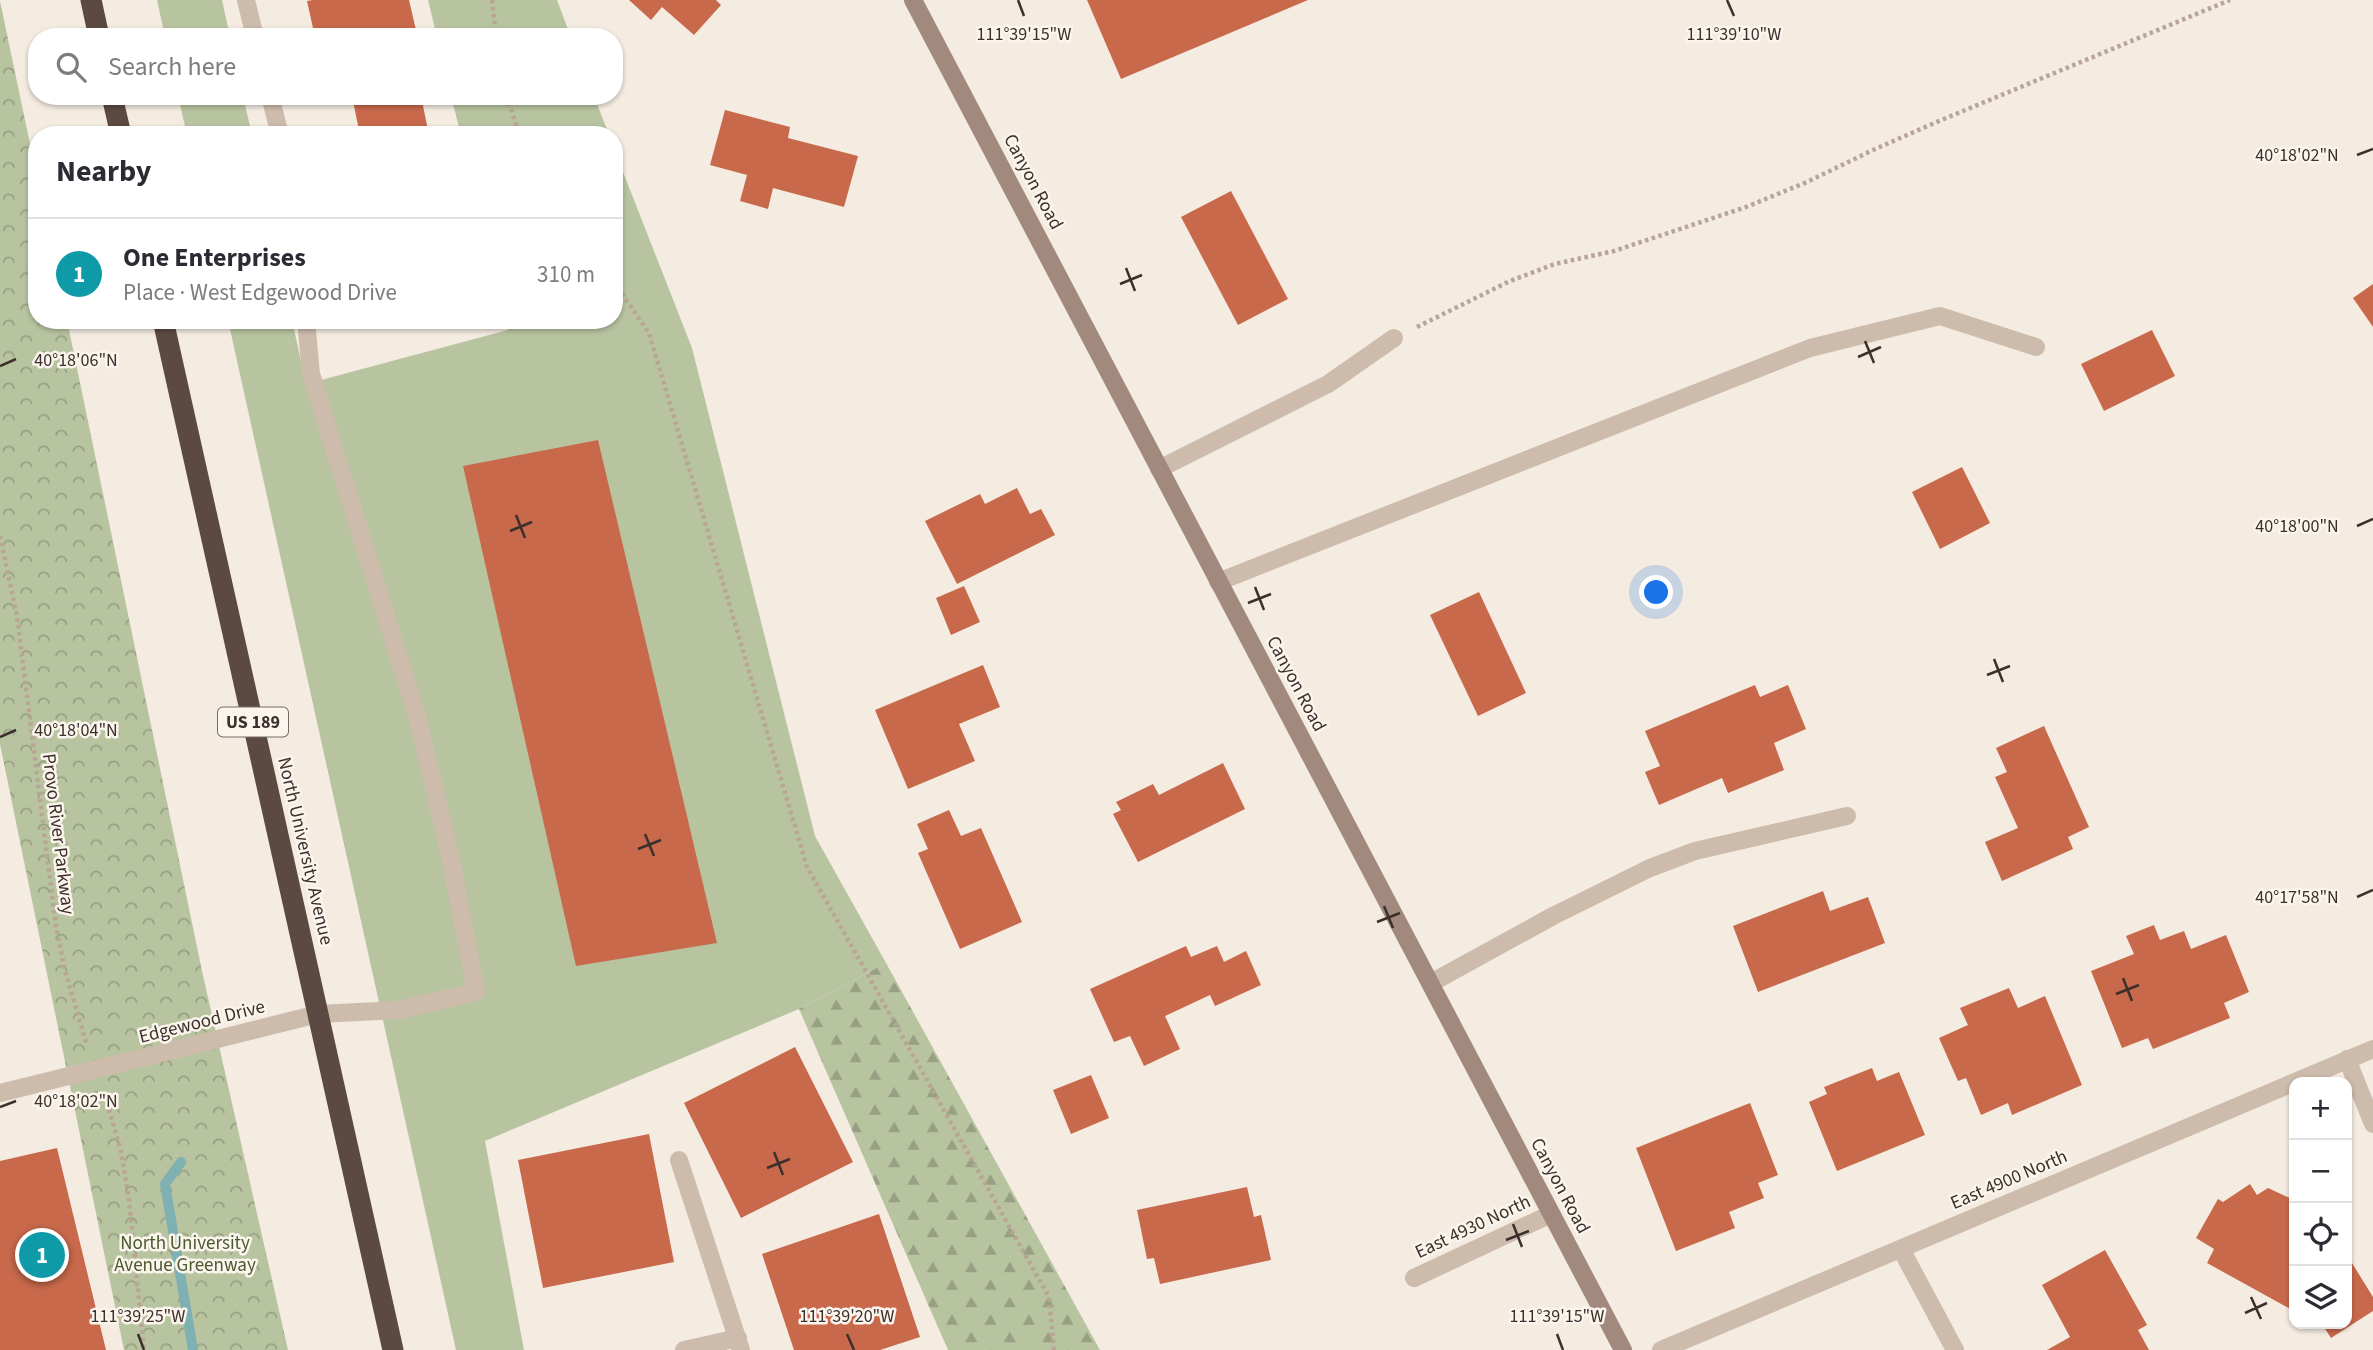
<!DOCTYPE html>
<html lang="en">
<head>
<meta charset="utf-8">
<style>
  :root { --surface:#fff; --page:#f2f2f3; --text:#2b2b33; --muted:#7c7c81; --line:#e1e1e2; --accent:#1f5a5e }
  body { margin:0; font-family:"Source Sans 3",sans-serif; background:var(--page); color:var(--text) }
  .controls { position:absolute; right:21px; bottom:21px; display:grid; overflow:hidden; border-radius:14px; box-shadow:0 2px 5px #0004 }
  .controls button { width:63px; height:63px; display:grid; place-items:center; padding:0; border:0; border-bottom:2px solid var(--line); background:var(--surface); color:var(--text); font:35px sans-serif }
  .you { position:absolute; left:1657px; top:593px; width:24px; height:24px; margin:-18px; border:5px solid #fff; border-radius:50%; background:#1a73e8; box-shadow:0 0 0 10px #1a73e833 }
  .badge { display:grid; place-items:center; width:46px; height:46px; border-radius:50%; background:var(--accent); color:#fff; font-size:23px; font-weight:700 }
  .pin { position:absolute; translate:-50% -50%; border:4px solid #fff; box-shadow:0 2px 7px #0006 }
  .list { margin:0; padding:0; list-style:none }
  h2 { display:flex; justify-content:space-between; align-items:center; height:91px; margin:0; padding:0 28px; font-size:30px }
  h2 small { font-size:23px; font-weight:400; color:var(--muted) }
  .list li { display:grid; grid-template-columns:46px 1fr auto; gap:21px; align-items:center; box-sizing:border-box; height:112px; padding:0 28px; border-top:2px solid var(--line) }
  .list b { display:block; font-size:26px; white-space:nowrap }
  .list p { margin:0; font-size:23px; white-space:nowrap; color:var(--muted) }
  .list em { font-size:23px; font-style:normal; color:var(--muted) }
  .icon { flex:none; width:38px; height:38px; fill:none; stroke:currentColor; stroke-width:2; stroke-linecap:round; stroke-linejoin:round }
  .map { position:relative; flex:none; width:2373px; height:1350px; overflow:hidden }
  .search { position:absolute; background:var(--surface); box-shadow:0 2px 5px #0004; left:28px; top:28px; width:595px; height:77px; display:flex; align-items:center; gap:18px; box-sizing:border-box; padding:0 24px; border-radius:28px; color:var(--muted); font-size:26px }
  .panel { position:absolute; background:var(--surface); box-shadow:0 2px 5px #0004; left:28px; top:126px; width:595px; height:203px; border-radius:28px }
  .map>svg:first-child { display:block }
</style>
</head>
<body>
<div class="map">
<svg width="2373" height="1350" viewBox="0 0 2373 1350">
  <defs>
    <pattern id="forest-firs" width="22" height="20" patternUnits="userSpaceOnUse" patternTransform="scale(1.75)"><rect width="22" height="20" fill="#b8c4a0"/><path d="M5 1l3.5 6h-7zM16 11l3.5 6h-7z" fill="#97a083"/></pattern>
    <pattern id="park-crowns" width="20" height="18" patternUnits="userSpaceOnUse" patternTransform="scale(1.75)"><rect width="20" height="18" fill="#b8c4a0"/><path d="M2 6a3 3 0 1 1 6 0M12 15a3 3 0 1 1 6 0" fill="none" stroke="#97a083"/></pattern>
  </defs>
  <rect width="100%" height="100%" fill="#f4ebe1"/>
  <!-- green -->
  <g fill="#b8c4a0">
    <polygon points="157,0 222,0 230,37 165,37"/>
    <polygon points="428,0 557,0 571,37 437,37"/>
    <polygon points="178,96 243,96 252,135 187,135"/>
    <polygon points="451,96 594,96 609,135 461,135"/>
    <polygon points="614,149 692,348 815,836 886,963 799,1009 485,1141 524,1350 456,1350 228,320 292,320 306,384 508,330 506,320 614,320"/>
  </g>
  <!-- forest -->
  <polygon fill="url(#forest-firs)" points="886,963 1100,1350 948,1350 799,1009"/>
  <!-- park -->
  <polygon fill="url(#park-crowns)" points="0,1 37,177 37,320 67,320 202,971 288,1350 124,1350 0,744"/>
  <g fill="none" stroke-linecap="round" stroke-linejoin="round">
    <!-- stream -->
    <polyline stroke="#7fb0b2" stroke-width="10" points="181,1162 165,1184 193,1350"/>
  </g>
  <!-- building -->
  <g fill="#c8694b">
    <polygon points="313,0 409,0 416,30 407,31 408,37 339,37 338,35 315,37 307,1"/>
    <polygon points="629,0 716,0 721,5 694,35 662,7 651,20"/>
    <polygon points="1087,0 1308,0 1121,79"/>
    <polygon points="352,96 421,96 429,135 360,135"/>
    <polygon points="725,110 790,127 788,138 858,156 844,207 773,188 768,209 740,201 747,175 710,165"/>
    <polygon points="1231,191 1288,299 1238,325 1181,217"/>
    <polygon points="2373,284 2373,327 2353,298"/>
    <polygon points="2152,330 2175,376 2104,411 2081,364"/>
    <polygon points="598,440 717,943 576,966 463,466"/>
    <polygon points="1962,467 1990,523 1940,549 1912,492"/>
    <polygon points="1017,488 1030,514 1041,509 1055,535 957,584 925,521 980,494 985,504"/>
    <polygon points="964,586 980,622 951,635 936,598"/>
    <polygon points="1479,592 1526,693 1478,716 1430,615"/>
    <polygon points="983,665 1000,707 959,724 975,761 908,789 875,710"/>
    <polygon points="1755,685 1760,697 1788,685 1806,729 1774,743 1784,770 1728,793 1722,778 1659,805 1645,772 1660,766 1645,731"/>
    <polygon points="2044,726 2089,827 2068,837 2073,849 2002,881 1985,842 2018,828 1995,777 2007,772 1996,748"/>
    <polygon points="1223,763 1245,809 1138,862 1113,814 1121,810 1116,802 1153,784 1159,795"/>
    <polygon points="949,810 961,836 981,828 1022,922 960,949 918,853 928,849 917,824"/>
    <polygon points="1823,891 1830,911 1868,897 1885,943 1758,992 1733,926"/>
    <polygon points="2154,925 2160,940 2184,931 2191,949 2226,935 2249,992 2224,1003 2230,1018 2153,1049 2148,1038 2122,1048 2091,971 2134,954 2126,936"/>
    <polygon points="1186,946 1191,957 1217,946 1224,962 1246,951 1261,985 1215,1006 1210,995 1165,1016 1180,1049 1144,1066 1130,1036 1114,1042 1090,989"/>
    <polygon points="2009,988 2018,1008 2045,996 2082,1085 2012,1115 2008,1103 1981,1115 1966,1078 1958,1081 1939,1038 1968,1025 1960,1008"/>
    <polygon points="795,1047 853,1162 741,1218 684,1103"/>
    <polygon points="1872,1068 1877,1081 1899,1072 1925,1135 1837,1171 1809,1102 1827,1094 1824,1087"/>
    <polygon points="1091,1075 1109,1118 1071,1134 1053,1090"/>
    <polygon points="1750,1103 1778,1175 1758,1183 1764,1198 1729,1212 1735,1228 1676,1251 1636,1148"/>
    <polygon points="649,1134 674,1262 543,1288 518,1160"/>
    <polygon points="57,1148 106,1350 0,1350 0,1161"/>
    <polygon points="2250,1184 2257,1195 2268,1188 2294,1200 2294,1311 2207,1263 2214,1249 2196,1238 2218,1199 2223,1202"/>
    <polygon points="1247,1187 1254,1217 1261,1215 1271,1260 1160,1284 1154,1258 1147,1259 1137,1210"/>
    <polygon points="879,1214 920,1337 880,1350 794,1350 762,1254"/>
    <polygon points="2105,1250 2147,1325 2138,1330 2149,1350 2047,1350 2070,1337 2042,1285"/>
    <polygon points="2347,1255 2373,1297 2373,1311 2331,1338 2322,1324 2347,1324"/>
  </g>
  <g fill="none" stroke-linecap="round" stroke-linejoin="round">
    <!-- path -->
    <g stroke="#b9a596" stroke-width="4.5" stroke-dasharray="3.5 3.5" stroke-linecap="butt">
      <polyline points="492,0 496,37"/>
      <polyline points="506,96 520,135"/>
      <polyline points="614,282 649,333 807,867 1049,1297 1054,1350"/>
      <polyline points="1417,327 1510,281 1555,264 1614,251 1746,207 1807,182 1873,150 1939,121 2230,0"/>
      <polyline points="0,536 17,616 56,926 65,971 87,1045"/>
      <polyline points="105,1096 121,1151 129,1200 144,1350"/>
    </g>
    <!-- lane -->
    <g stroke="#cdbbac" stroke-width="18">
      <polyline points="246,0 255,37"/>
      <polyline points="270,96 280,135"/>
      <polyline points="306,320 311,374 417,716 450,855 476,992 399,1010 318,1014"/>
      <polyline points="1159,469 1328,384 1394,338"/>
      <polyline points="1218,582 1810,348 1940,316 2036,347"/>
      <polyline points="679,1160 741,1350"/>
      <polyline points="684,1350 738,1338"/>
    </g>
    <!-- street -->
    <g stroke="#cdbbac" stroke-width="18">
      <polyline points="1431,983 1553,916 1650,868 1695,851 1847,816"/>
      <polyline points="2347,1059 2373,1124"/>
      <polyline points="0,1093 318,1014"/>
      <polyline points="1901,1249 1955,1350"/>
      <polyline points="1414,1278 1551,1214"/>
      <polyline points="1661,1350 2373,1049"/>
    </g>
    <!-- secondary -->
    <polyline stroke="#a18a7d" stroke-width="18" points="913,0 1623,1350"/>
    <!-- highway -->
    <g stroke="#5c4a42" stroke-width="21">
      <polyline points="91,0 99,37"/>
      <polyline points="112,96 121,135"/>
      <polyline points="163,320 393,1350"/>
    </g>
  </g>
  <!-- ticks -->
  <path fill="none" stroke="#3b302b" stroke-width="2.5" d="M 1018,0 L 1024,16M 1727,0 L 1734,16M 2357,155 L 2373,149M 1126,268 L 1135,291M 1120,284 L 1142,275M 1865,341 L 1874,363M 1858,357 L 1881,347M 0,366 L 16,359M 516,515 L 525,538M 2357,526 L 2373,519M 510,531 L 532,522M 1255,587 L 1264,610M 1248,603 L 1271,594M 1994,659 L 2003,682M 1987,675 L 2010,666M 0,737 L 16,730M 645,834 L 654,856M 638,849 L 661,840M 2357,897 L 2373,890M 1384,906 L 1393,928M 1377,922 L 1400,913M 2123,978 L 2132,1001M 2116,994 L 2139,985M 0,1107 L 16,1101M 774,1152 L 783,1175M 767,1168 L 790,1159M 1513,1224 L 1522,1247M 1506,1240 L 1529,1231M 2251,1297 L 2261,1319M 2245,1313 L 2267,1303M 138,1334 L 144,1350M 847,1334 L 854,1350M 1557,1334 L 1563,1350"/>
  <g text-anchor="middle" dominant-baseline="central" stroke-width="5" stroke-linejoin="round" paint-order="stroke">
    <!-- shield labels -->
    <rect fill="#fbf5ee" stroke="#756b66" stroke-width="2" x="218" y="707.5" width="70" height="29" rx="5"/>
    <g font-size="18" font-weight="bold" fill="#3b302b">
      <text x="253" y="722">US 189</text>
    </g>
    <!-- street labels -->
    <g font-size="19" fill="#3b302b" stroke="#fbf5ee">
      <text transform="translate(1033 182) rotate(62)">Canyon Road</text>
      <text transform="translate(1296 684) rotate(62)">Canyon Road</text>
      <text transform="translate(58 834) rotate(83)">Provo River Parkway</text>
      <text transform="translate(305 851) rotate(77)">North University Avenue</text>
      <text transform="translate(202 1022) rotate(-14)">Edgewood Drive</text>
      <text transform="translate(2009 1180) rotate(-23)">East 4900 North</text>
      <text transform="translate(1560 1186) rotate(62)">Canyon Road</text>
      <text transform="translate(1473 1227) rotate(-25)">East 4930 North</text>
    </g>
    <!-- park labels -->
    <g font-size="19" fill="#4a5a2e" stroke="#fbf5ee">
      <text x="185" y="1243">North University<tspan x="185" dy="22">Avenue Greenway</tspan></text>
    </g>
  </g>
  <g font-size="18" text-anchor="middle" fill="#3b302b" stroke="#fbf5ee" stroke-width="5" stroke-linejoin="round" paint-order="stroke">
    <text x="1024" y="40">111°39'15"W</text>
    <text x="1734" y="40">111°39'10"W</text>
    <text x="2297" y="161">40°18'02"N</text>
    <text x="76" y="366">40°18'06"N</text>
    <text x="2297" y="532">40°18'00"N</text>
    <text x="76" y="736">40°18'04"N</text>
    <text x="2297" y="903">40°17'58"N</text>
    <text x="76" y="1107">40°18'02"N</text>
    <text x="138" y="1322">111°39'25"W</text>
    <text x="847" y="1322">111°39'20"W</text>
    <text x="1557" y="1322">111°39'15"W</text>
  </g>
</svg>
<div class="controls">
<button>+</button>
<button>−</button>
<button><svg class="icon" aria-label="locate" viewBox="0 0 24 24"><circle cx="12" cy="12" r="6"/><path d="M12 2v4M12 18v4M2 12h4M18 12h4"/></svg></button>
<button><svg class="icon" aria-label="layers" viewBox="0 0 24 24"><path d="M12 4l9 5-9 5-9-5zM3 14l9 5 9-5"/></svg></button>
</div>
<div class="you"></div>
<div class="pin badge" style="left:42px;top:1255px;background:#0f9aa8">1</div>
<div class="search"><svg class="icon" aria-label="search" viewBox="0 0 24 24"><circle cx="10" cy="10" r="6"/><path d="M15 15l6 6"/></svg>Search here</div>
<section class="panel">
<h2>Nearby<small></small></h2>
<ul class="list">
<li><span class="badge" style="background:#0f9aa8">1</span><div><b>One Enterprises</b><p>Place · West Edgewood Drive</p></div><em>310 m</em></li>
</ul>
</section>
</div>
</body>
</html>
